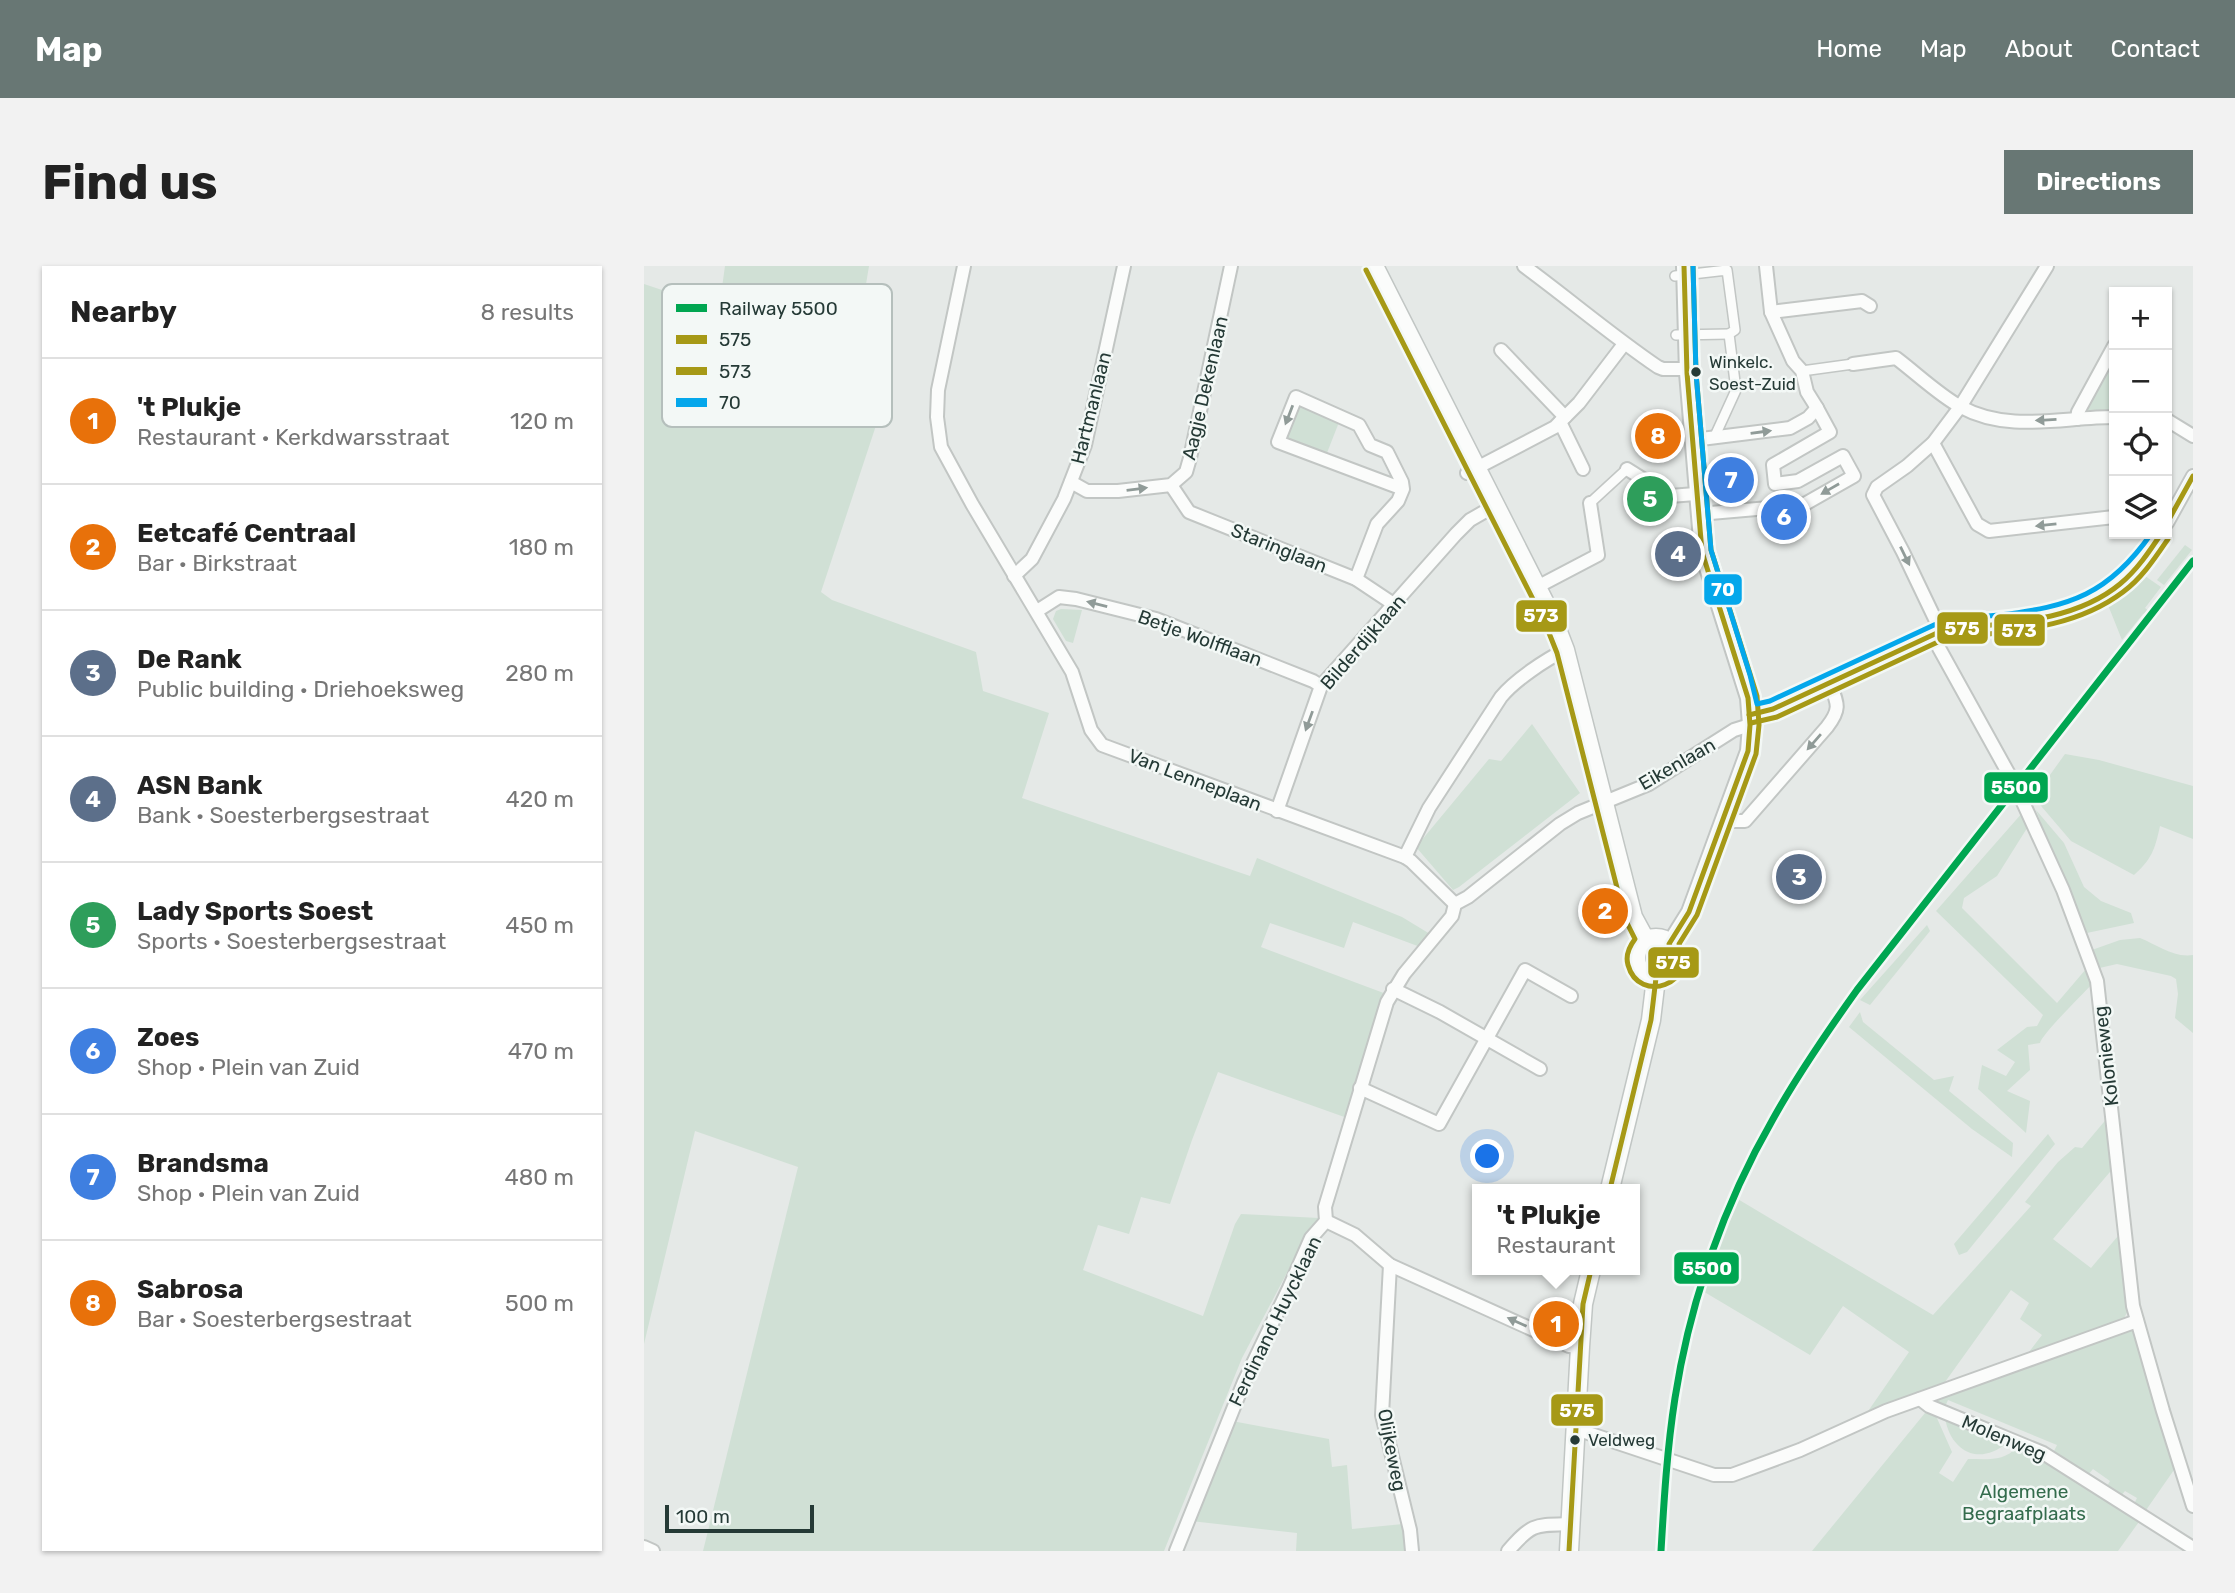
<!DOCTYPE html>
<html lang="en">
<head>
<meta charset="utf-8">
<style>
  :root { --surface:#fff; --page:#f2f2f2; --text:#222; --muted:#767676; --line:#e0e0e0; --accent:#687774 }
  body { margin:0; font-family:Rubik,sans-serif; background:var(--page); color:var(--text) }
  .controls { position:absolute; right:21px; top:21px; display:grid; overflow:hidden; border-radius:0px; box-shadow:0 2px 5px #0004 }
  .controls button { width:63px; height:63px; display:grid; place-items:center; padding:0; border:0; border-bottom:2px solid var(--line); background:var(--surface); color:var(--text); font:35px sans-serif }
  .scale { position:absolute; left:21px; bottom:18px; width:149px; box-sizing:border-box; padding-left:7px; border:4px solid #253a36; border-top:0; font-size:19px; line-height:24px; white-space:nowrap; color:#253a36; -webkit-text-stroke:5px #f3f8f6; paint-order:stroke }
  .you { position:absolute; left:844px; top:891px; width:24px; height:24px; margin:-18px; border:5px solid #fff; border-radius:50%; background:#1a73e8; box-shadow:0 0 0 10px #1a73e833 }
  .badge { display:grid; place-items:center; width:46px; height:46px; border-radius:50%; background:var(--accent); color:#fff; font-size:23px; font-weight:700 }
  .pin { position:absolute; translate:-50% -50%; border:4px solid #fff; box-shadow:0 2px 7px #0006 }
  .popup { position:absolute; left:828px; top:918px; width:168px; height:91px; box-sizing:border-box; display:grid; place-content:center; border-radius:0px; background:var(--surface); filter:drop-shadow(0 2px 5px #0005); font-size:23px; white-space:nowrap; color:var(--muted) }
  .popup b { font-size:26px; color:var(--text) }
  .popup::after { content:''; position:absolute; left:50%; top:100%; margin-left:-14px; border:14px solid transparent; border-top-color:var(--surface) }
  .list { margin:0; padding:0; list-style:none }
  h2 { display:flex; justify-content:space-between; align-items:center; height:91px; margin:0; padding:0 28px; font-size:30px }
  h2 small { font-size:23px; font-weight:400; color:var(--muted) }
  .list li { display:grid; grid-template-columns:46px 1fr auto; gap:21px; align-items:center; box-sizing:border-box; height:126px; padding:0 28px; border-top:2px solid var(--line) }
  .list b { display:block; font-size:26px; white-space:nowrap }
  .list p { margin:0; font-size:23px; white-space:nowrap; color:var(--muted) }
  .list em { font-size:23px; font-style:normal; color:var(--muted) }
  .icon { flex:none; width:38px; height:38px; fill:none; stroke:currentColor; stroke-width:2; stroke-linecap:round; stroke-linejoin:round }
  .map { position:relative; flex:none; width:1549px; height:1285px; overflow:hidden; border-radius:0px }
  header { display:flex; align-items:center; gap:42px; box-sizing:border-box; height:98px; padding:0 35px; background:var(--accent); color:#fff }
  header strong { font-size:33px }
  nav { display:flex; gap:38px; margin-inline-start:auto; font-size:24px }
  .intro { display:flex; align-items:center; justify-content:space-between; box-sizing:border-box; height:168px; padding:0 42px }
  h1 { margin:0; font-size:49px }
  .button { padding:18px 32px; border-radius:0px; background:var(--accent); color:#fff; font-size:24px; font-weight:700 }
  main { display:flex; gap:42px; padding:0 42px }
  aside { flex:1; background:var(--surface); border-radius:0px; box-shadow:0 2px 5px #0004 }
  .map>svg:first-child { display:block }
</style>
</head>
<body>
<header>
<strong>Map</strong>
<nav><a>Home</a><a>Map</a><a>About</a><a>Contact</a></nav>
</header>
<div class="intro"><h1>Find us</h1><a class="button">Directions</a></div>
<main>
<aside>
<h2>Nearby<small>8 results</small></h2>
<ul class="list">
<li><span class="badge" style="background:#e8710a">1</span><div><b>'t Plukje</b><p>Restaurant · Kerkdwarsstraat</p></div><em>120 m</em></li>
<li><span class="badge" style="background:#e8710a">2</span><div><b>Eetcafé Centraal</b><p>Bar · Birkstraat</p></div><em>180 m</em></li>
<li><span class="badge" style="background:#5c6f8a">3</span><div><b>De Rank</b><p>Public building · Driehoeksweg</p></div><em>280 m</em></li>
<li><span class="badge" style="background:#5c6f8a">4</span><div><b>ASN Bank</b><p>Bank · Soesterbergsestraat</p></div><em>420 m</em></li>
<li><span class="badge" style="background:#2e9e5b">5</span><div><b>Lady Sports Soest</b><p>Sports · Soesterbergsestraat</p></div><em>450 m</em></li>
<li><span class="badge" style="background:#3f7fe0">6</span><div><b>Zoes</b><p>Shop · Plein van Zuid</p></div><em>470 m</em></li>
<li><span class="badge" style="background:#3f7fe0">7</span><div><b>Brandsma</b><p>Shop · Plein van Zuid</p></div><em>480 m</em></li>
<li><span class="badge" style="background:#e8710a">8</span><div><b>Sabrosa</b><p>Bar · Soesterbergsestraat</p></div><em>500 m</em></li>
</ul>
</aside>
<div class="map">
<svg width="1549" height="1285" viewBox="0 0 1549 1285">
  <rect width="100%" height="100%" fill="#e5e9e7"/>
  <!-- green -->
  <g fill="#d0e0d5">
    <polygon points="81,0 225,0 210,91 248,105 248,111 177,326 188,334 332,386 339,425 405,447 378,532 606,610 613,592 758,651 786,668 779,682 709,656 700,682 626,657 617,681 745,729 706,853 574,806 548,874 526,938 497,931 485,968 454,959 439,1004 559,1050 591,958 597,948 675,952 666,963 598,1092 520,1285 59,1285 154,901 51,865 0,1078 0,18 75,43"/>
    <polygon points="1470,89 1470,148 1446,147 1442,143"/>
    <polygon points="653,135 697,151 681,192 639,175"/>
    <polygon points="1541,279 1548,284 1520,319 1513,314"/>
    <polygon points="1501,310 1517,321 1501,342 1505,345 1499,348 1478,374 1464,339 1478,331"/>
    <polygon points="417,343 438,344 429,377 422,375 409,353 412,345"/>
    <polygon points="888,458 936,527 815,621 809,624 772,581 845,493 857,495"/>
    <path d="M 1421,488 L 1455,494 L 1549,520 L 1549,573 L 1516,560 C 1511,583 1508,593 1490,609 L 1427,575 L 1392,534 L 1393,527 Z"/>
    <polygon points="1392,544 1420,577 1440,621 1457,635 1487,647 1490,657 1438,668"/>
    <path d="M 1379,546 L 1385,559 L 1353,610 L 1320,632 L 1318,642 L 1413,737 L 1442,703 L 1448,718 C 1438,729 1398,768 1396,777 L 1384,779 L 1386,804 L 1363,825 L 1386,835 L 1382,867 L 1334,823 L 1338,799 L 1362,810 L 1371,796 L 1353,784 L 1383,761 L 1393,760 L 1399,749 L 1292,645 Z"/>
    <polygon points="1283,659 1286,665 1226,739 1216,734"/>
    <path d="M 1496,672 C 1514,679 1529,692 1549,689 L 1549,767 L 1531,752 L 1534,728 L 1532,713 L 1527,710 L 1473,698 L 1451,703 L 1445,685 L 1476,674 Z"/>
    <polygon points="1216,746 1219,756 1290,814 1310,810 1305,825 1369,877 1368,891 1328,863 1205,761"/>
    <polygon points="1465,850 1471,900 1409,973 1447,1002 1479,964 1487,1039 1479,1054 1378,1095 1398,1069 1376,1053 1385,1037 1367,1024 1296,1123 1220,1151 1265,1086 1199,1040 1166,1089 1057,1024 1092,932 1289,1049 1387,940 1381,936 1414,896 1431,881 1438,882"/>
    <polygon points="1404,868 1411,878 1323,986 1315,989 1310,978"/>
    <polygon points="1489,1063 1532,1201 1500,1247 1489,1240 1493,1232 1481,1225 1476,1231 1462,1222 1466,1215 1449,1203 1443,1210 1408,1189 1413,1179 1304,1134 1300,1143 1292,1138 1292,1132 1296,1129 1421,1088"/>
    <path d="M 1281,1147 L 1292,1150 L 1308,1186 L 1295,1207 L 1309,1216 L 1324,1193 C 1342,1193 1360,1196 1373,1181 L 1386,1185 L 1497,1253 L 1474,1285 L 1168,1285 Z"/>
    <path d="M 1301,1152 L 1363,1177 C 1335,1200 1307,1186 1301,1152 Z"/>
    <polygon points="588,1155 685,1173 688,1201 703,1199 708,1263 759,1258 763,1285 652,1285 653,1267 547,1255"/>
  </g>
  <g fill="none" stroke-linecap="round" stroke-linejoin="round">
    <!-- pedestrian casing -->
    <g stroke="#c2c6c4" stroke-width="12">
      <g id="pedestrian">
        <polyline points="1031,10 1083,4 1091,64 1085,68 1092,124 1070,172"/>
        <polyline points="1032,69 1085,68"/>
        <polyline points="1158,105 1209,98"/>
        <polyline points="946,237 983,203"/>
      </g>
    </g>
    <!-- minor casing -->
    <g stroke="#c2c6c4" stroke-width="16">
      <g id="minor">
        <polyline points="320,0 294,124 293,151 297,181 328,238 428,406 447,464 458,479 761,591 767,595 811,638"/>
        <path d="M 880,0 C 925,33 967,69 1014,101 L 1019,103 L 1043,103"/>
        <polyline points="1122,0 1127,46 1149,95 1158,105 1163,126 1173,142"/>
        <polyline points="1403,0 1316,141 1289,177 1263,200 1233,221 1229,229 1259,286 1292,355 1295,382 1372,521 1419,624 1453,715 1489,1040 1519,1145 1549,1240"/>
        <polyline points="1127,46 1218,35 1226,40"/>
        <polyline points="857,84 921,151"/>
        <path d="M 1209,98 L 1252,92 C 1272,107 1296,130 1317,141 C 1364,167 1419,151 1470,151"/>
        <polyline points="1433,153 1434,146 1470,80"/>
        <polyline points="1523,154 1549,170"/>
        <polyline points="916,156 939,203"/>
        <polyline points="1049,174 1146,162 1164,152 1173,142 1186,166 1129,199 1131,218 1154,215 1199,190 1210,210 1159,239 1055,248"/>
        <polyline points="1289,177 1333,258 1345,265 1470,251"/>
        <polyline points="983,203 1026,230 1064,227"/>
        <polyline points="823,207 911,161 935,137 980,78"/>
        <polyline points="427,216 443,225 474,225 527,219 542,206 546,192 587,0"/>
        <polyline points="527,219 545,246 712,313 751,339"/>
        <polyline points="1523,257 1549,210"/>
        <polyline points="370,310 388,293 420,233 441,179 480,0"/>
        <polyline points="712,313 733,258 754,235 759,223 634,176 652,131 715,159 726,179 743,186 758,216 759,223"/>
        <polyline points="893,321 954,289 946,237"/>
        <polyline points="393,345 415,331 432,333 512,353 669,415 677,420"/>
        <path d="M 1105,449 L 1129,443 L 1293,367 L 1307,363 C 1397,352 1466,356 1517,268"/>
        <polyline points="633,545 677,420 812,268 826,254 852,239"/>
        <path d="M 1080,552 L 1090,555 L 1101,555 L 1183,461 C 1197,443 1194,438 1186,418"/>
        <path d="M 761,591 L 785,542 L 857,431 C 871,414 901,394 921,384"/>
        <polyline points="749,723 796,746 896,803"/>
        <polyline points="716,822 795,858 881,704 927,730"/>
        <polyline points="682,955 711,969 746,999 925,1080 936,1081"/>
        <polyline points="746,999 738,1149 766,1264 768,1285"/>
        <polyline points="1276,1133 1285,1140 1399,1187 1549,1282"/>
        <polyline points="932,1163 1070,1209 1088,1209 1156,1184 1242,1145 1493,1055"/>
        <polyline points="0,1281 9,1285"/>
        <polyline points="532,1285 600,1116 645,1022 667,972 682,955 681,941 743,736 760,708 808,650 811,638 824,631 916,558 934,547 1005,518 1090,464 1106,459"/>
        <path d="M 864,1285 C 888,1257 891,1259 927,1258"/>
      </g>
    </g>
    <!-- tertiary casing -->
    <g stroke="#c2c6c4" stroke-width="18">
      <polyline id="tertiary" points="1025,678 1045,646 1104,485 1106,459 1104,432 1058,286 1043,107 1040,0"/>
    </g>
    <!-- secondary casing -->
    <g stroke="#c1c6c4" stroke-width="21">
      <g id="secondary">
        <polyline points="730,0 909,353 921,384 989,651 1002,675"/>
        <circle cx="1012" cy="692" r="20"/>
        <polyline points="966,923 1007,754 1012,712"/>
        <polyline points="925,1285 936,1081 939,1038 947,1004"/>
      </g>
    </g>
    <!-- pedestrian -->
    <use href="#pedestrian" stroke="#fbfcfb" stroke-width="9"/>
    <!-- minor -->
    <use href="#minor" stroke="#fbfcfb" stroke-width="12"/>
    <!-- tertiary -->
    <use href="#tertiary" stroke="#fbfcfb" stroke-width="14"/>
    <!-- secondary -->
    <use href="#secondary" stroke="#fbfcfb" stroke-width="18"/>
    <!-- bus-1 casing -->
    <g stroke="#f3f8f6" stroke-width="10">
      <g id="bus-1">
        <polyline points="1523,257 1549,210"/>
        <path d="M 1105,449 L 1129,443 L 1293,367 L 1307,363 C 1363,357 1430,356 1476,318 C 1493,304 1505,286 1517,268"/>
        <path d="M 966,923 L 1007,754 L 1012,712 C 1030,707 1034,694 1025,678 L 1045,646 L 1104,485 L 1106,459 L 1104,432 L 1058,286 L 1043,107 L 1040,0"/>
        <polyline points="925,1285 939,1038 947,1004"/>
      </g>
    </g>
    <!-- bus-2 casing -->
    <g stroke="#f3f8f6" stroke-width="10">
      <g id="bus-2">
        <path d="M 722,4 L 901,357 L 913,387 L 981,653 L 991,673 C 985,681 981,689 984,699 C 995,739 1055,718 1035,678 L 1053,649 L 1112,488 L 1115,459 L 1113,430 L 1067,284 L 1052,107 L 1049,0"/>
        <path d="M 1107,457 L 1133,451 L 1296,375 L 1309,372 C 1367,365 1430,363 1479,326 C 1498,312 1511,292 1524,273"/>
      </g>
    </g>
    <!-- bus-3 casing -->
    <g stroke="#f3f8f6" stroke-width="10">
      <path id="bus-3" d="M 1049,0 L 1052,107 L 1067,284 L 1106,409 L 1113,438 L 1126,435 L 1290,359 C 1311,353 1333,351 1355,349 C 1426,341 1465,328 1507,268"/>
    </g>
    <!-- bus-1 -->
    <use href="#bus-1" stroke="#a69916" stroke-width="5"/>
    <!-- bus-2 -->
    <use href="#bus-2" stroke="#a69916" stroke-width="5"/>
    <!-- bus-3 -->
    <use href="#bus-3" stroke="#04a7eb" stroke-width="5"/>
    <!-- rail-1 casing -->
    <g stroke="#f3f8f6" stroke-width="12">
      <path id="rail-1" d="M 1017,1285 C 1020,1234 1023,1183 1031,1132 C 1046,1035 1080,938 1129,853 C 1154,808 1183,766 1213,724 L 1549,295"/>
    </g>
    <!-- rail-1 -->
    <use href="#rail-1" stroke="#00a651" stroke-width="7"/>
  </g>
  <!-- one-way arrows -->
  <defs><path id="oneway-solid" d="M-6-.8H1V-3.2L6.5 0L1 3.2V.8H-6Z" transform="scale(1.75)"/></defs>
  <g fill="#909b98">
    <use href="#oneway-solid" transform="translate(645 149) rotate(111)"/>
    <use href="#oneway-solid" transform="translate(1402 154) rotate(177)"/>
    <use href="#oneway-solid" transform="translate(1117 166) rotate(-8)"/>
    <use href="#oneway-solid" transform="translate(493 223) rotate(-7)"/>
    <use href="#oneway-solid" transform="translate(1186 223) rotate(150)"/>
    <use href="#oneway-solid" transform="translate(1402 259) rotate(174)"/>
    <use href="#oneway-solid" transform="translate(1261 290) rotate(64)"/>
    <use href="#oneway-solid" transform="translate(453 338) rotate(-166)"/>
    <use href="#oneway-solid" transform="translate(665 455) rotate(110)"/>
    <use href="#oneway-solid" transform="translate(1170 476) rotate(131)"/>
    <use href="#oneway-solid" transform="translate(873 1056) rotate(-156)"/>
  </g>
  <!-- markers -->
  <g fill="#253a36" stroke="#f3f8f6" stroke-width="2.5">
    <circle cx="1052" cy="106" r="6"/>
    <circle cx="931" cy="1174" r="6"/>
  </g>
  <g text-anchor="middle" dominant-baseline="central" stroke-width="5" stroke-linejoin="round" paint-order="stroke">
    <!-- bus labels -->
    <g font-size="17" fill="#253a36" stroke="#f3f8f6" text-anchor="start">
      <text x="1065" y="96">Winkelc.<tspan x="1065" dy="22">Soest-Zuid</tspan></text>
      <text x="944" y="1174">Veldweg</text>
    </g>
    <!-- street labels -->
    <g font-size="19" fill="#253a36" stroke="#f3f8f6">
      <text transform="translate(561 122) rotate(-77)">Aagje Dekenlaan</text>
      <text transform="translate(447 142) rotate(-76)">Hartmanlaan</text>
      <text transform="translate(635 282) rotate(22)">Staringlaan</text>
      <text transform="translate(556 372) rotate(20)">Betje Wolfflaan</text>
      <text transform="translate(719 376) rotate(-49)">Bilderdijklaan</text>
      <text transform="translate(1033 498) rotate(-30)">Eikenlaan</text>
      <text transform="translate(551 514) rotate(21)">Van Lenneplaan</text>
      <text transform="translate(1462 790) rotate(-97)">Kolonieweg</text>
      <text transform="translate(631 1055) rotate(-64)">Ferdinand Huycklaan</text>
      <text transform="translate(1360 1172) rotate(23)">Molenweg</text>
      <text transform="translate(748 1184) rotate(79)">Olijkeweg</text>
    </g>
    <!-- park labels -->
    <g font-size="19" fill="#346c4d" stroke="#f3f8f6">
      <text x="1380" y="1225">Algemene<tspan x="1380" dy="22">Begraafplaats</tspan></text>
    </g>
  </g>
  <!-- legend -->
  <rect x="18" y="18" width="230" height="143" rx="10" fill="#f3f8f6" stroke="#b5bfbc" stroke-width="2"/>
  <rect x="32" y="38" width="31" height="8" fill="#00a651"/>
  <rect x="32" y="69" width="31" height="9" fill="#a69916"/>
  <rect x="32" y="101" width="31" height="8" fill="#a69916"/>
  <rect x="32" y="132" width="31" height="9" fill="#04a7eb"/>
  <g font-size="19" fill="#253a36">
    <text x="75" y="49">Railway 5500</text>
    <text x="75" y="80">575</text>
    <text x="75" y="112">573</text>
    <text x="75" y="143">70</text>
  </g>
  <g stroke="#f3f8f6" stroke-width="2.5">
    <rect x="1059" y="307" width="40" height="33" rx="7" fill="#04a7eb"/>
    <rect x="871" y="333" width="53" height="34" rx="7" fill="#a69916"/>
    <rect x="1292" y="345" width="53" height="34" rx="7" fill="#a69916"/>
    <rect x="1349" y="347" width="53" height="34" rx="7" fill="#a69916"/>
    <rect x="1339" y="505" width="66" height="33" rx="7" fill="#00a651"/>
    <rect x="1003" y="680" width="53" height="33" rx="7" fill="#a69916"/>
    <rect x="1029" y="985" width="67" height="34" rx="7" fill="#00a651"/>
    <rect x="906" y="1127" width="54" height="34" rx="7" fill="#a69916"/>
  </g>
  <g font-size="19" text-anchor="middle" font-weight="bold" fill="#fff">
    <text x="1079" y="330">70</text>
    <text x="897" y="356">573</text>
    <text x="1318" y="369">575</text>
    <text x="1375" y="371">573</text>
    <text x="1372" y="528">5500</text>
    <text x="1029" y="703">575</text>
    <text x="1063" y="1009">5500</text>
    <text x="933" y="1151">575</text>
  </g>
</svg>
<div class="controls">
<button>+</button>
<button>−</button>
<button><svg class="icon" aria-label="locate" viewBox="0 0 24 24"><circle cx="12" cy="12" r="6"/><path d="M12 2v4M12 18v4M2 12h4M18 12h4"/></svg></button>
<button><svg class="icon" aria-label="layers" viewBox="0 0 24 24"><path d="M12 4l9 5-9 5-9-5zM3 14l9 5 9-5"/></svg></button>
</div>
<div class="scale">100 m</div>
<div class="you"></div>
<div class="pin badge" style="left:912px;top:1058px;background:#e8710a">1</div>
<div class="popup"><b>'t Plukje</b>Restaurant</div>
<div class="pin badge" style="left:961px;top:645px;background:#e8710a">2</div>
<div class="pin badge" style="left:1155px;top:611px;background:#5c6f8a">3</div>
<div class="pin badge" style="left:1034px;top:288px;background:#5c6f8a">4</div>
<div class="pin badge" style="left:1006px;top:233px;background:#2e9e5b">5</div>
<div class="pin badge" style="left:1140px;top:251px;background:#3f7fe0">6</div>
<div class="pin badge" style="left:1087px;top:214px;background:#3f7fe0">7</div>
<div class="pin badge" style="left:1014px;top:170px;background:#e8710a">8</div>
</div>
</main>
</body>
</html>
